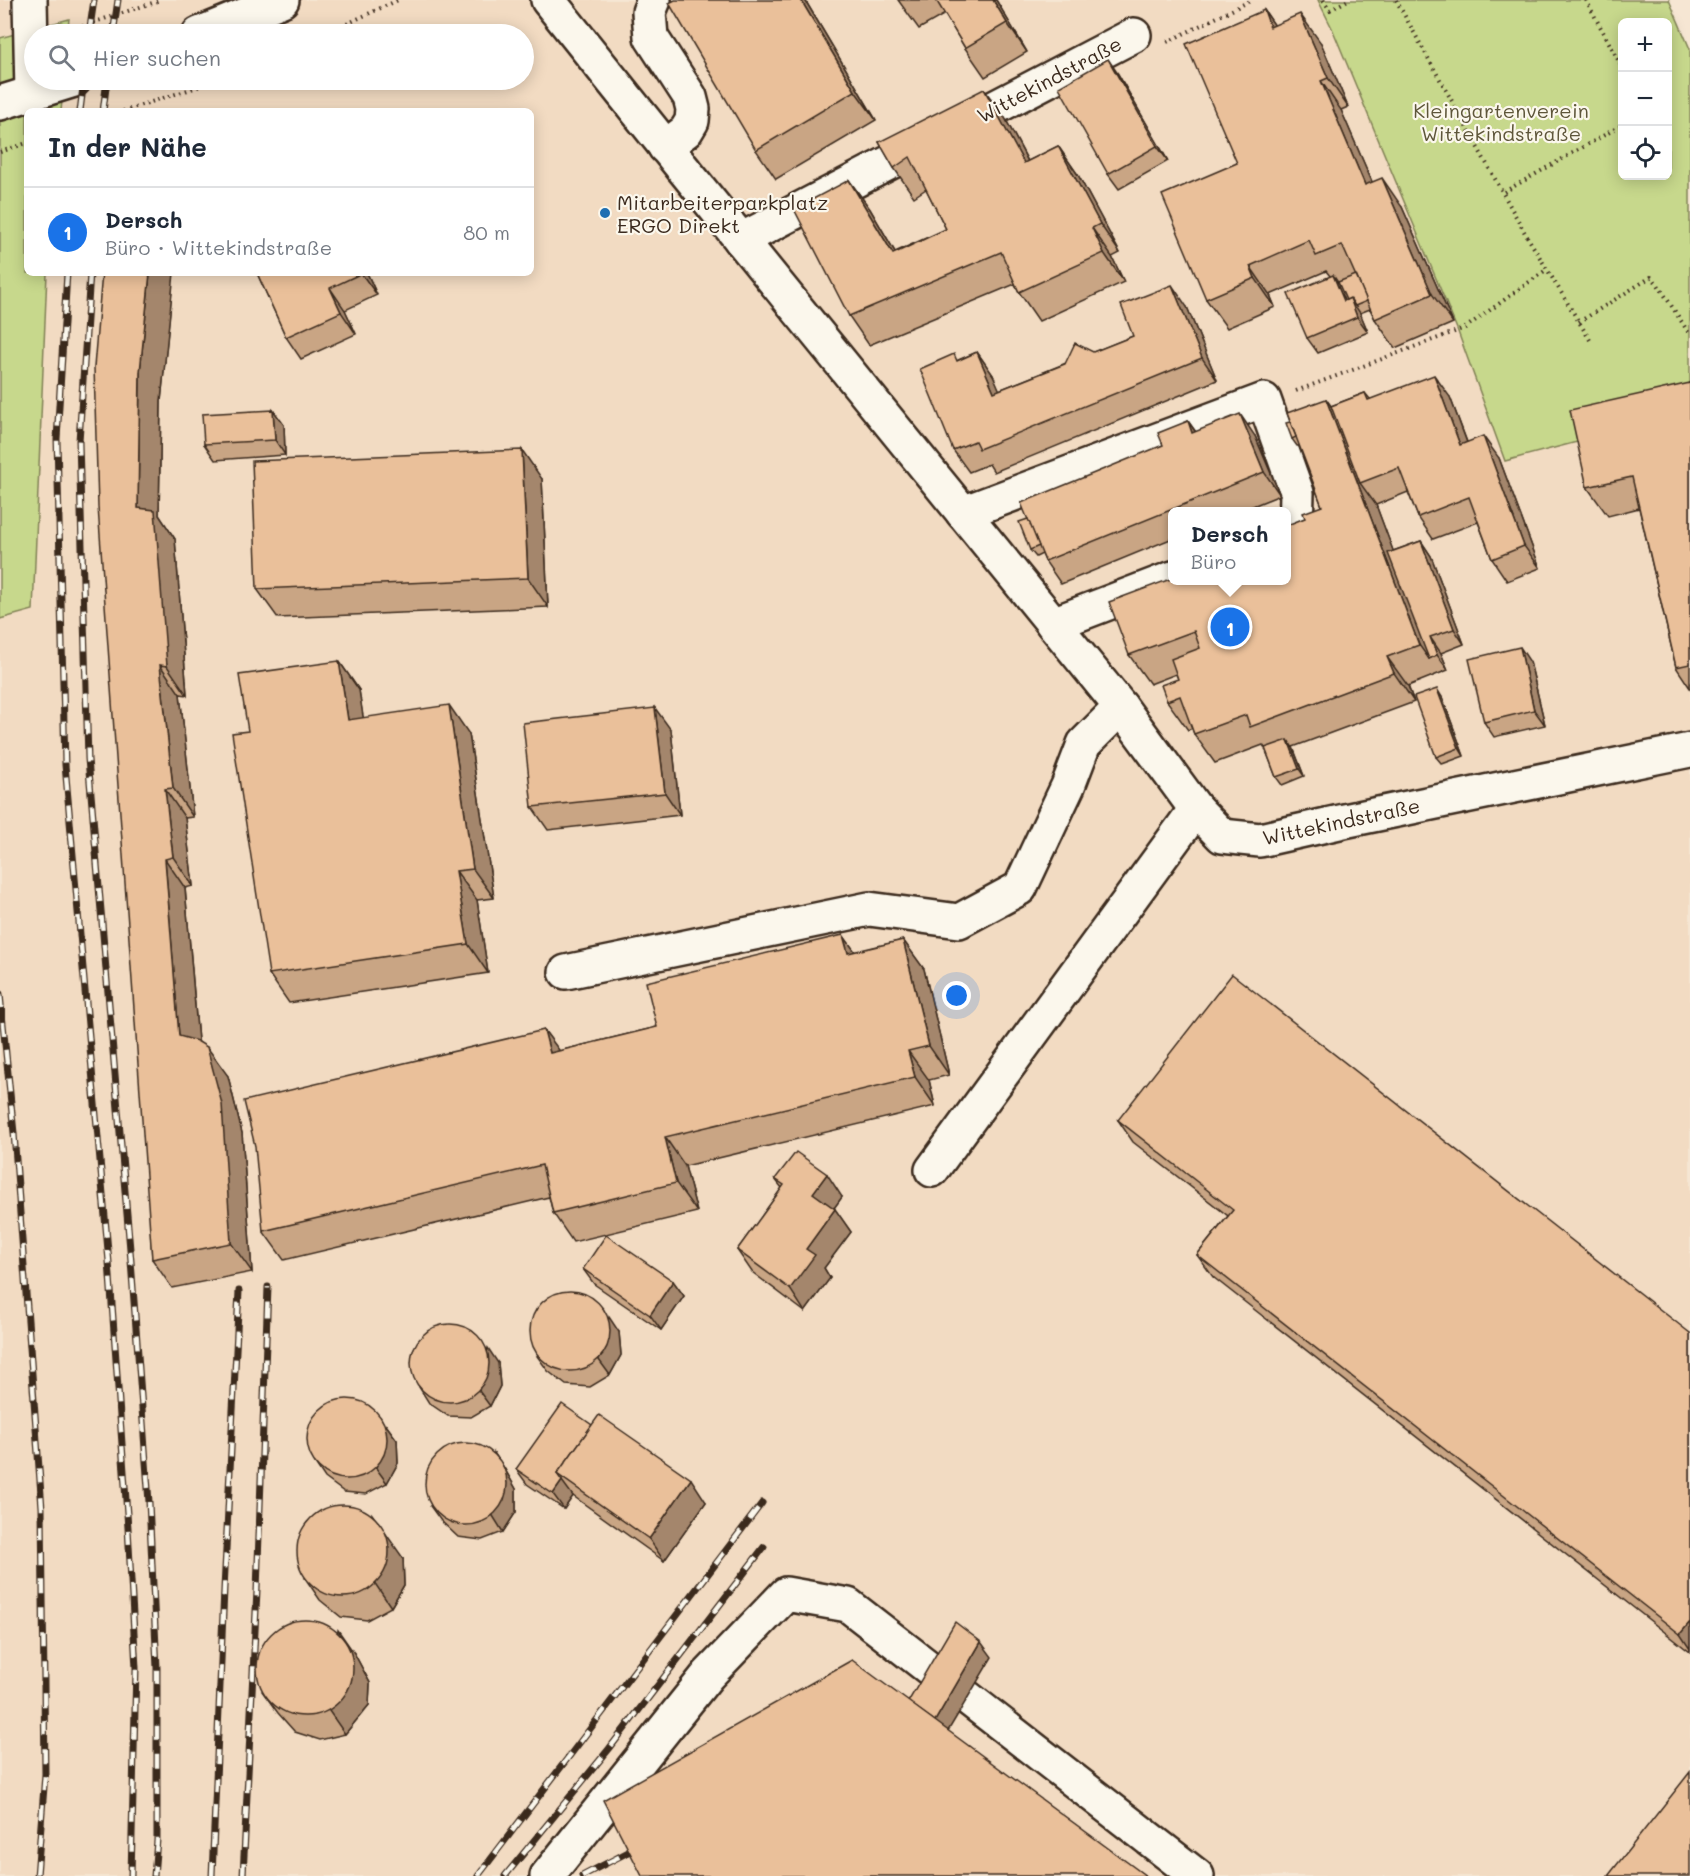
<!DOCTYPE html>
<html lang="de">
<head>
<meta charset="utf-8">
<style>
  :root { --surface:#fff; --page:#f2f2f3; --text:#1f2937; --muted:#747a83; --line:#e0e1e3; --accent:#1a73e8 }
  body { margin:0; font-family:Mali,sans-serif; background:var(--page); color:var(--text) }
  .controls { position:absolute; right:18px; top:18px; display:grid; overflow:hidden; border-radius:9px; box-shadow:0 3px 15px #0003 }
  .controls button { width:54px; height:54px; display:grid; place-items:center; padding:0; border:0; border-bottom:2px solid var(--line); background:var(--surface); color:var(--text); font:30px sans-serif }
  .you { position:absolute; left:957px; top:996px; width:21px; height:21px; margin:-15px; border:4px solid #fff; border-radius:50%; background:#1a73e8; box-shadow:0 0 0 9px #1a73e833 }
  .badge { display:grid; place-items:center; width:39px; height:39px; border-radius:50%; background:var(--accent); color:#fff; font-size:20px; font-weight:700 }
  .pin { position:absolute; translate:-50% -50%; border:3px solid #fff; box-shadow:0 2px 6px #0006 }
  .popup { position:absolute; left:1168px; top:507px; width:123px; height:78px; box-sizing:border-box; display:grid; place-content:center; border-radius:9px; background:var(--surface); filter:drop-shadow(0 2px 4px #0005); font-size:20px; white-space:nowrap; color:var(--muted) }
  .popup b { font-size:22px; color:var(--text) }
  .popup::after { content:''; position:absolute; left:50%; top:100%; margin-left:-12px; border:12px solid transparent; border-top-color:var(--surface) }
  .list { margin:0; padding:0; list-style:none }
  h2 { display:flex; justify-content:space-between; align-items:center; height:78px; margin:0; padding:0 24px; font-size:26px }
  h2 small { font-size:20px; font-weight:400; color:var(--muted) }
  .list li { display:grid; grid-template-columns:39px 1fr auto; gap:18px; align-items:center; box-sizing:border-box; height:90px; padding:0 24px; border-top:2px solid var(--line) }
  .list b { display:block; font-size:22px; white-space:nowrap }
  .list p { margin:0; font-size:20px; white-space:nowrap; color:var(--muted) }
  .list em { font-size:20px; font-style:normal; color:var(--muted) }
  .icon { flex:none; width:33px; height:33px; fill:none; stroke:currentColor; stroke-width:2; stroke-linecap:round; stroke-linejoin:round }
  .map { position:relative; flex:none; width:1690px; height:1876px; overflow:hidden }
  .search { position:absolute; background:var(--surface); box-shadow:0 3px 15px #0003; left:24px; top:24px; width:510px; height:66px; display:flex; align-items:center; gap:15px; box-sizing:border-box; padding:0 21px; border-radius:33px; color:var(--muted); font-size:22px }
  .panel { position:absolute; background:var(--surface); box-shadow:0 3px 15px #0003; left:24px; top:108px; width:510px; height:168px; border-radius:9px }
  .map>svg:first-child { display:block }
</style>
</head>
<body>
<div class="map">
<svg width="1690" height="1876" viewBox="0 0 1690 1876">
  <rect width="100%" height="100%" fill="#f6e6d3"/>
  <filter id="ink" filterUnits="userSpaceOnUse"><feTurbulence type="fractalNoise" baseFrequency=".0167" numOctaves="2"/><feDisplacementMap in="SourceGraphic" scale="12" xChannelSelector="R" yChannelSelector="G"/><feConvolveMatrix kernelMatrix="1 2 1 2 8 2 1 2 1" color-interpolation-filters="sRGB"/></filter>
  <g filter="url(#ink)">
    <!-- built -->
    <path fill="#f2dbc2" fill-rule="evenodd" d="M 0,0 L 1318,0 L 1332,28 L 1457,329 L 1505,461 L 1573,443 L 1690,417 L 1690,1876 L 0,1876 L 0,619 L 33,610 L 47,273 L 531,273 L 531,111 L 61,111 L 64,80 L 524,80 L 524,34 L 67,34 L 68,19 L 0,38 ZM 1173,512 L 1287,512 L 1287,580 L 1173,580 Z"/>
    <!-- green -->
    <g fill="#c7d88c" stroke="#818155" stroke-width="1.5" fill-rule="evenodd">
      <path d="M 1318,0 L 1669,0 L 1690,49 L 1690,417 L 1573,443 L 1505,461 L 1457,329 L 1332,28 ZM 1622,22 L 1668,22 L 1668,176 L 1622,176 Z"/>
      <polygon points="69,19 67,34 34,34 34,80 64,80 61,111 27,111 27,273 47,273 33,610 0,619 0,38"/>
    </g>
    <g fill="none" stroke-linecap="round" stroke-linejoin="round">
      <!-- minor casing -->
      <g stroke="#3b2a1e" stroke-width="38">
        <g id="minor">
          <polyline points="30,0 32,93"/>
          <polyline points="548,0 681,166 1121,707 1196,809 1222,836 1260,840 1344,821 1690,750"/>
          <polyline points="654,0 649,12 651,37 690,97 693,109 692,121 686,131 665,147"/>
          <polyline points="741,240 1134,35"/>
          <polyline points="963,513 1264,400 1297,493 1296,530 1287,533"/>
          <polyline points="1053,624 1173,578"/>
          <polyline points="566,972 869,909 959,921 1020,888 1068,786 1084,744 1121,707"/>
          <polyline points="932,1170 1196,809"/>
          <polyline points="547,1876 708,1675 786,1594 848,1605 1197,1876"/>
        </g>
      </g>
      <!-- major casing -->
      <g stroke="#3b2a1e" stroke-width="38">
        <g id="major">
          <polyline points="199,34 282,0"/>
          <polyline points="0,103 74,80"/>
        </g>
      </g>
      <!-- path -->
      <g stroke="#3b2a1e" stroke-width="4" stroke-dasharray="1.5 4.5" stroke-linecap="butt">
        <polyline points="1323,0 1330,10 1348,0"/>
        <polyline points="1396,0 1525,233 1590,340"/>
        <polyline points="1586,0 1622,67"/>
        <polyline points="65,32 161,0"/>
        <polyline points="325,34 398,0"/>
        <polyline points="1167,42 1252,0"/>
        <polyline points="123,111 219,80"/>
        <polyline points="0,152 27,143"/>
        <polyline points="1504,192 1622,125"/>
        <polyline points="1579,322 1651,277 1657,283 1690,335"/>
        <polyline points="1296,391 1465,328 1546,270"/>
      </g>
      <!-- minor -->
      <use href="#minor" stroke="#fbf7ec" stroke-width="33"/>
      <!-- major -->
      <use href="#major" stroke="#fbf7ec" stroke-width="33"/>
      <!-- rail casing -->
      <g stroke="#3b2a1e" stroke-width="7">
        <g id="rail">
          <polyline points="89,34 94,0"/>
          <polyline points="113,34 118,0"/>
          <polyline points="80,111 84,80"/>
          <polyline points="103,111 107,80"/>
          <polyline points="67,273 57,439 65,765 109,1262 128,1528 136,1668 131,1876"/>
          <polyline points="90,273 79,441 88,759 131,1261 149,1502 157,1668 157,1840 154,1876"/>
          <polyline points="0,994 14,1133 42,1508 45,1774 37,1876"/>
          <polyline points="212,1876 224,1589 239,1291"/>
          <polyline points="243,1876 257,1590 268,1287"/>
          <polyline points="478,1876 762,1503"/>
          <polyline points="505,1876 609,1749 764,1547"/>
          <polyline points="582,1876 634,1849"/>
        </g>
      </g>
      <!-- rail -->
      <use href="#rail" stroke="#fbf7ec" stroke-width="4.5" stroke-dasharray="14" stroke-linecap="butt"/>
    </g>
    <!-- wall -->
    <g fill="#c9a584" stroke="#3b2a1e" stroke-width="1.5">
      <polygon points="805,0 876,120 776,179 756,150"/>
      <polygon points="898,0 996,0 1027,52 985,77 965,48 945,14 919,29"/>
      <polygon points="1264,10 1274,25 1321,43 1348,107 1341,110 1372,182 1402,207 1453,323 1395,348 1375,319 1370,309 1360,313 1368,332 1318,353 1307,338 1330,276 1326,271 1270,295 1275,307 1227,328 1206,299 1237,163"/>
      <polygon points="1118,74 1168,161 1119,189 1108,174"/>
      <polygon points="1005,118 1028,161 1058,146 1078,175 1120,253 1112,257 1124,282 1039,321 1019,292 1015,284 869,345 849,316 849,180 870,209 895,252 946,229 926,189 914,197 894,168 879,142"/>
      <polygon points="102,273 172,289 161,401 159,515 175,539 187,695 180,694 193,817 185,818 193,886 185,888 198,1041 228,1076 242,1133 252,1272 172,1288 152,1259"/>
      <polygon points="257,273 367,273 377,295 345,310 356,334 301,359 286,337"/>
      <polygon points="1187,307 1217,380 994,472 989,464 969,472 953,450 958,360 977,352 993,375 999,390 1133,336"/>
      <polygon points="1690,383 1690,688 1676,667 1639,508 1608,516 1587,487"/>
      <polygon points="1365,393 1370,399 1450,397 1467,442 1499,458 1540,568 1507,581 1492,559 1478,522 1433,539 1418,517 1408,492 1376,505 1393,551 1421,541 1431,556 1464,644 1441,653 1448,670 1408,686 1414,702 1293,747 1304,776 1282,785 1276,777 1265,748 1263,745 1215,763 1194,734 1192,728 1188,730 1167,701 1178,679 1176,674 1150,684 1129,655 1173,578 1305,518 1322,506 1299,446 1297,446 1292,439 1290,422 1326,399 1331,406"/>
      <polygon points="273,410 284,425 285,455 215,460 204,444"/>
      <polygon points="1188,421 1196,432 1255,436 1280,495 1238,512 1173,512 1173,538 1061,584 1045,561 1042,554 1036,557 1030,550 1028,519 1163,445"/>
      <polygon points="542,479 548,607 278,618 257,589"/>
      <polygon points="339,661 359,690 363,718 469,734 494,898 477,900 488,973 289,1003 269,974"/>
      <polygon points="1530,662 1545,725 1494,737 1484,722"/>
      <polygon points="1442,697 1464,756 1442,764 1436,757"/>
      <polygon points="671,730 680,815 548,830 532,807"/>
      <polygon points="843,935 855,952 903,940 924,969 949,1075 929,1080 935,1106 685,1166 697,1212 573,1242 553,1213 549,1197 284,1260 263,1231 544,1030 559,1051 657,1027"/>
      <polygon points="1118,1120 1690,1333 1690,1652 1213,1277 1197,1255 1228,1216 1133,1142"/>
      <polygon points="775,1179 842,1197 834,1208 851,1232 824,1268 830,1278 805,1312 752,1272 737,1250 782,1188"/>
      <polygon points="583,1269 673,1281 684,1296 661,1330 594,1284"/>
      <polygon points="619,1332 621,1355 610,1375 590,1387 566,1385 548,1371 537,1356"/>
      <polygon points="498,1363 500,1386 490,1406 471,1417 448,1416 429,1403 419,1387"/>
      <polygon points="386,1425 397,1440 398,1463 387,1483 366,1494 344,1492 325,1478 315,1463"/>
      <polygon points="592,1425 706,1502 664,1561 573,1496 564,1509 527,1484 516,1469"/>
      <polygon points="494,1453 504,1468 516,1489 516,1512 503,1532 482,1540 458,1537 441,1521 430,1506"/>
      <polygon points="403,1558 404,1585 391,1607 367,1620 341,1617 320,1600 305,1578"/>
      <polygon points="354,1653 370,1683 369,1705 345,1734 320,1740 295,1732 278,1713 262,1691"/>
    </g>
    <!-- shaded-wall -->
    <g fill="#a4866c" stroke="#3b2a1e" stroke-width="1.5">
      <polygon points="801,0 805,0 876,120 855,91"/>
      <polygon points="993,0 996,0 1027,52 1007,23"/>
      <polygon points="1264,10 1284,39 1270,27"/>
      <polygon points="1300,14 1321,43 1348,107 1328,78"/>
      <polygon points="1108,59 1118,74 1168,161 1157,146"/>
      <polygon points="1321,81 1341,110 1386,214 1365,185"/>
      <polygon points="984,89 1005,118 1044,192 1024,163"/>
      <polygon points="1058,146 1078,175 1120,253 1100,224"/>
      <polygon points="1382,178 1402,207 1453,323 1432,294"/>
      <polygon points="849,180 870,209 913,283 893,254"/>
      <polygon points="1092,228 1112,257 1124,282 1104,253"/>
      <polygon points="1250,266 1270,295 1275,307 1255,278"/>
      <polygon points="150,273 174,273 161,401 159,515 175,539 187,695 167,666 138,508 140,372"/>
      <polygon points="361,273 367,273 377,295"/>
      <polygon points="1333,275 1343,290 1351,308 1344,301"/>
      <polygon points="1172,285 1187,307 1217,380 1202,358"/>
      <polygon points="330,288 345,310 356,334 341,312"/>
      <polygon points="1350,298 1360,313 1368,332 1357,317"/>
      <polygon points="977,352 993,375 1010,414 994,392"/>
      <polygon points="1434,375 1450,397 1476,467 1460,445"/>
      <polygon points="1326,399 1347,428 1360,483 1376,505 1433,657 1429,659 1419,645"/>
      <polygon points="273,410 284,425 285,455 275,440"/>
      <polygon points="1240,414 1255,436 1280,495 1264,472"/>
      <polygon points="1188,421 1203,443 1192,433"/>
      <polygon points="1483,436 1499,458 1540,568 1524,546"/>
      <polygon points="522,450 542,479 548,607 528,578"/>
      <polygon points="1421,541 1431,556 1464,644 1454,629"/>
      <polygon points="1430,637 1441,653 1448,670 1437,655"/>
      <polygon points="1520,647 1530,662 1545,725 1534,710"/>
      <polygon points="1387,657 1408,686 1414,702 1394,673"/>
      <polygon points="339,661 359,690 368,749 348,720"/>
      <polygon points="160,665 180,694 193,817 173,788"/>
      <polygon points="1437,689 1442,697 1464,756 1459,748"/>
      <polygon points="449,705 469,734 494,898 473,869"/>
      <polygon points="655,708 671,730 680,815 665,793"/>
      <polygon points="1288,740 1293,748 1304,776 1299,769"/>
      <polygon points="165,789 185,818 193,886 173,857"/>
      <polygon points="165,859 185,888 200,1065 179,1036"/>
      <polygon points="456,871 477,900 488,973 468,944"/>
      <polygon points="843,935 864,964 848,953"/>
      <polygon points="903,940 924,969 949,1075 929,1046"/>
      <polygon points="544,1030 565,1058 550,1053"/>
      <polygon points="207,1047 228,1076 242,1133 252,1272 231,1243"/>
      <polygon points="908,1051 929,1080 935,1106 915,1077"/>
      <polygon points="665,1137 685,1166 697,1212 676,1183"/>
      <polygon points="827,1174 842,1197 829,1215 813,1193"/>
      <polygon points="835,1209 851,1232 824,1268 830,1278 805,1312 790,1289 806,1249"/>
      <polygon points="673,1281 684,1296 661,1330 650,1315"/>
      <polygon points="609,1317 619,1332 621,1355 610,1375 599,1360"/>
      <polygon points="488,1348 498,1363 500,1386 490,1406 479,1391"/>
      <polygon points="386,1425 397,1440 398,1463 387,1483 376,1468"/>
      <polygon points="494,1453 504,1468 516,1489 516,1512 503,1532 493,1516"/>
      <polygon points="691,1479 706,1502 664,1561 649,1539"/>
      <polygon points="562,1481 573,1496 564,1509 553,1494"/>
      <polygon points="372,1514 403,1558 404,1585 391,1607 376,1585"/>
      <polygon points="1690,1622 1690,1649 1680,1634"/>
      <polygon points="338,1630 354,1653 370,1683 369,1705 345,1734 329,1711"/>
      <polygon points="981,1642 992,1657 942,1741 932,1726"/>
    </g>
    <!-- building -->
    <g fill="#eac09a" stroke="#3b2a1e" stroke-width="1.5">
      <polygon points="675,0 801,0 855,91 756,150 669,3"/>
      <polygon points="936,0 993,0 1007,23 965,48"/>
      <polygon points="1264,10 1270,27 1300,14 1328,78 1321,81 1365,185 1382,178 1432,294 1375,319 1342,245 1316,256 1309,240 1250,266 1255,278 1206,299 1162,195 1237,163 1186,44"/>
      <polygon points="1108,59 1157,146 1108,174 1059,87"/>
      <polygon points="984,89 1024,163 1058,146 1100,224 1092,228 1104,253 1019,292 1001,252 849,316 794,209 849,180 893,254 946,229 910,157 894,168 879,142"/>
      <polygon points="102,273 150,273 140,372 138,508 155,510 167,666 160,665 173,788 165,789 173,857 165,859 179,1036 197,1041 207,1047 222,1104 231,1243 152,1259 98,507 94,367"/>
      <polygon points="257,273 362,273 330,288 341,312 286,337"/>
      <polygon points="1333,275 1344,301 1350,298 1357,317 1307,338 1288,294"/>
      <polygon points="1356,275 1367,301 1355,306 1350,298 1346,300 1338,282"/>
      <polygon points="1172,285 1202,358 979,449 975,441 953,450 920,369 954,354 957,361 977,352 994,392 1065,364 1075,343 1093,352 1133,336 1121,305"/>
      <polygon points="1434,375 1460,445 1483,436 1524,546 1492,559 1469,497 1418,517 1399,468 1360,483 1331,406 1365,393 1368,400"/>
      <polygon points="1690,383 1690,664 1676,667 1632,477 1587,487 1570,410"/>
      <polygon points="1326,399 1419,645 1387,657 1394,673 1250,727 1246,715 1194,734 1180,696 1167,701 1161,685 1178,679 1171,659 1200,648 1194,631 1129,655 1109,602 1173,578 1173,580 1287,580 1287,525 1305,518 1303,513 1322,506 1287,413"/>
      <polygon points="273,410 275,440 204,444 202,414"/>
      <polygon points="1240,414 1264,472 1045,561 1021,503 1163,445 1158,433 1188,421 1192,433"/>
      <polygon points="1290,422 1296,437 1292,439 1286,423"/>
      <polygon points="522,450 528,578 257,589 252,461"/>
      <polygon points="1028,519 1039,546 1030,550 1019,522"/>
      <polygon points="1421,541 1454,629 1430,637 1437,655 1429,659 1388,553"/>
      <polygon points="1520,647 1534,710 1484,722 1469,659"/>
      <polygon points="339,661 348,720 449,705 473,869 456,871 468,944 269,974 232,733 248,731 239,675"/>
      <polygon points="1437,689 1459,748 1436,757 1414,697"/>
      <polygon points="655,708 665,793 532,807 523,723"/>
      <polygon points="1288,740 1299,769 1276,777 1265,748"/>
      <polygon points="843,935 848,953 903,940 929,1046 908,1051 915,1077 665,1137 676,1183 553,1213 542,1165 263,1231 255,1146 244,1101 544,1030 550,1053 657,1027 646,982"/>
      <polygon points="1232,974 1690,1333 1690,1622 1680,1634 1197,1255 1233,1210 1118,1120"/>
      <polygon points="796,1152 827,1174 813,1193 835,1209 806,1249 815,1255 790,1289 737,1250 784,1185 775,1179"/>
      <polygon points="606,1235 673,1281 650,1315 583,1269"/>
      <circle cx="570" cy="1331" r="40"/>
      <circle cx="450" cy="1363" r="39"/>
      <circle cx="347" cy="1439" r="40"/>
      <polygon points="562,1404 592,1425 557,1474 562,1481 553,1494 516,1469"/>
      <polygon points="599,1415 691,1479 649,1539 557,1474"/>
      <circle cx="466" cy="1484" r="41"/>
      <circle cx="343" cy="1551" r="46"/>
      <circle cx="305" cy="1668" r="48"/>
      <polygon points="955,1622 981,1642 935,1721 908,1702"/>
      <polygon points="852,1660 1146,1876 642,1876 603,1800"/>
      <polygon points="1690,1772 1690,1876 1608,1876"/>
    </g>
  </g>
  <!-- markers -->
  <circle fill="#1f6fb2" stroke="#fbf7ec" stroke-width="2" cx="605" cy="213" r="6"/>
  <g text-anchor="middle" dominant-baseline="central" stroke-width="4.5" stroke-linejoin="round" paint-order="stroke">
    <!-- street labels -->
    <g font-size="20" fill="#3b2a1e" stroke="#fbf7ec">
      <text transform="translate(1049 79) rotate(-28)">Wittekindstraße</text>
      <text transform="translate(1341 821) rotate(-12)">Wittekindstraße</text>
    </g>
    <!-- park labels -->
    <g font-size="20" fill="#5e563a" stroke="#fbf7ec">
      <text x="1501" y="110">Kleingartenverein<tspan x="1501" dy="23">Wittekindstraße</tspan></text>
    </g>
    <!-- poi labels -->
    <g font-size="20" fill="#3b2a1e" stroke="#fbf7ec" text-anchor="start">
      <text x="617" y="202">Mitarbeiterparkplatz<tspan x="617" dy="23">ERGO Direkt</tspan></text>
    </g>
  </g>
</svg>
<div class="controls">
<button>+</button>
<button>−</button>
<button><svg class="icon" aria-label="locate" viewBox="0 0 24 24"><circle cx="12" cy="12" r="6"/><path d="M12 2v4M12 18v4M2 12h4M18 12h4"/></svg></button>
</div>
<div class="you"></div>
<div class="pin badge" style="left:1230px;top:627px">1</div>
<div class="popup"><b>Dersch</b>Büro</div>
<div class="search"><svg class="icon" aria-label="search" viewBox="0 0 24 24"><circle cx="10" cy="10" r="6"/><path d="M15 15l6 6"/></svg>Hier suchen</div>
<section class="panel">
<h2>In der Nähe<small></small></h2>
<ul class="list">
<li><span class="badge">1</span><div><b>Dersch</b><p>Büro · Wittekindstraße</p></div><em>80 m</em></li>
</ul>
</section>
</div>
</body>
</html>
